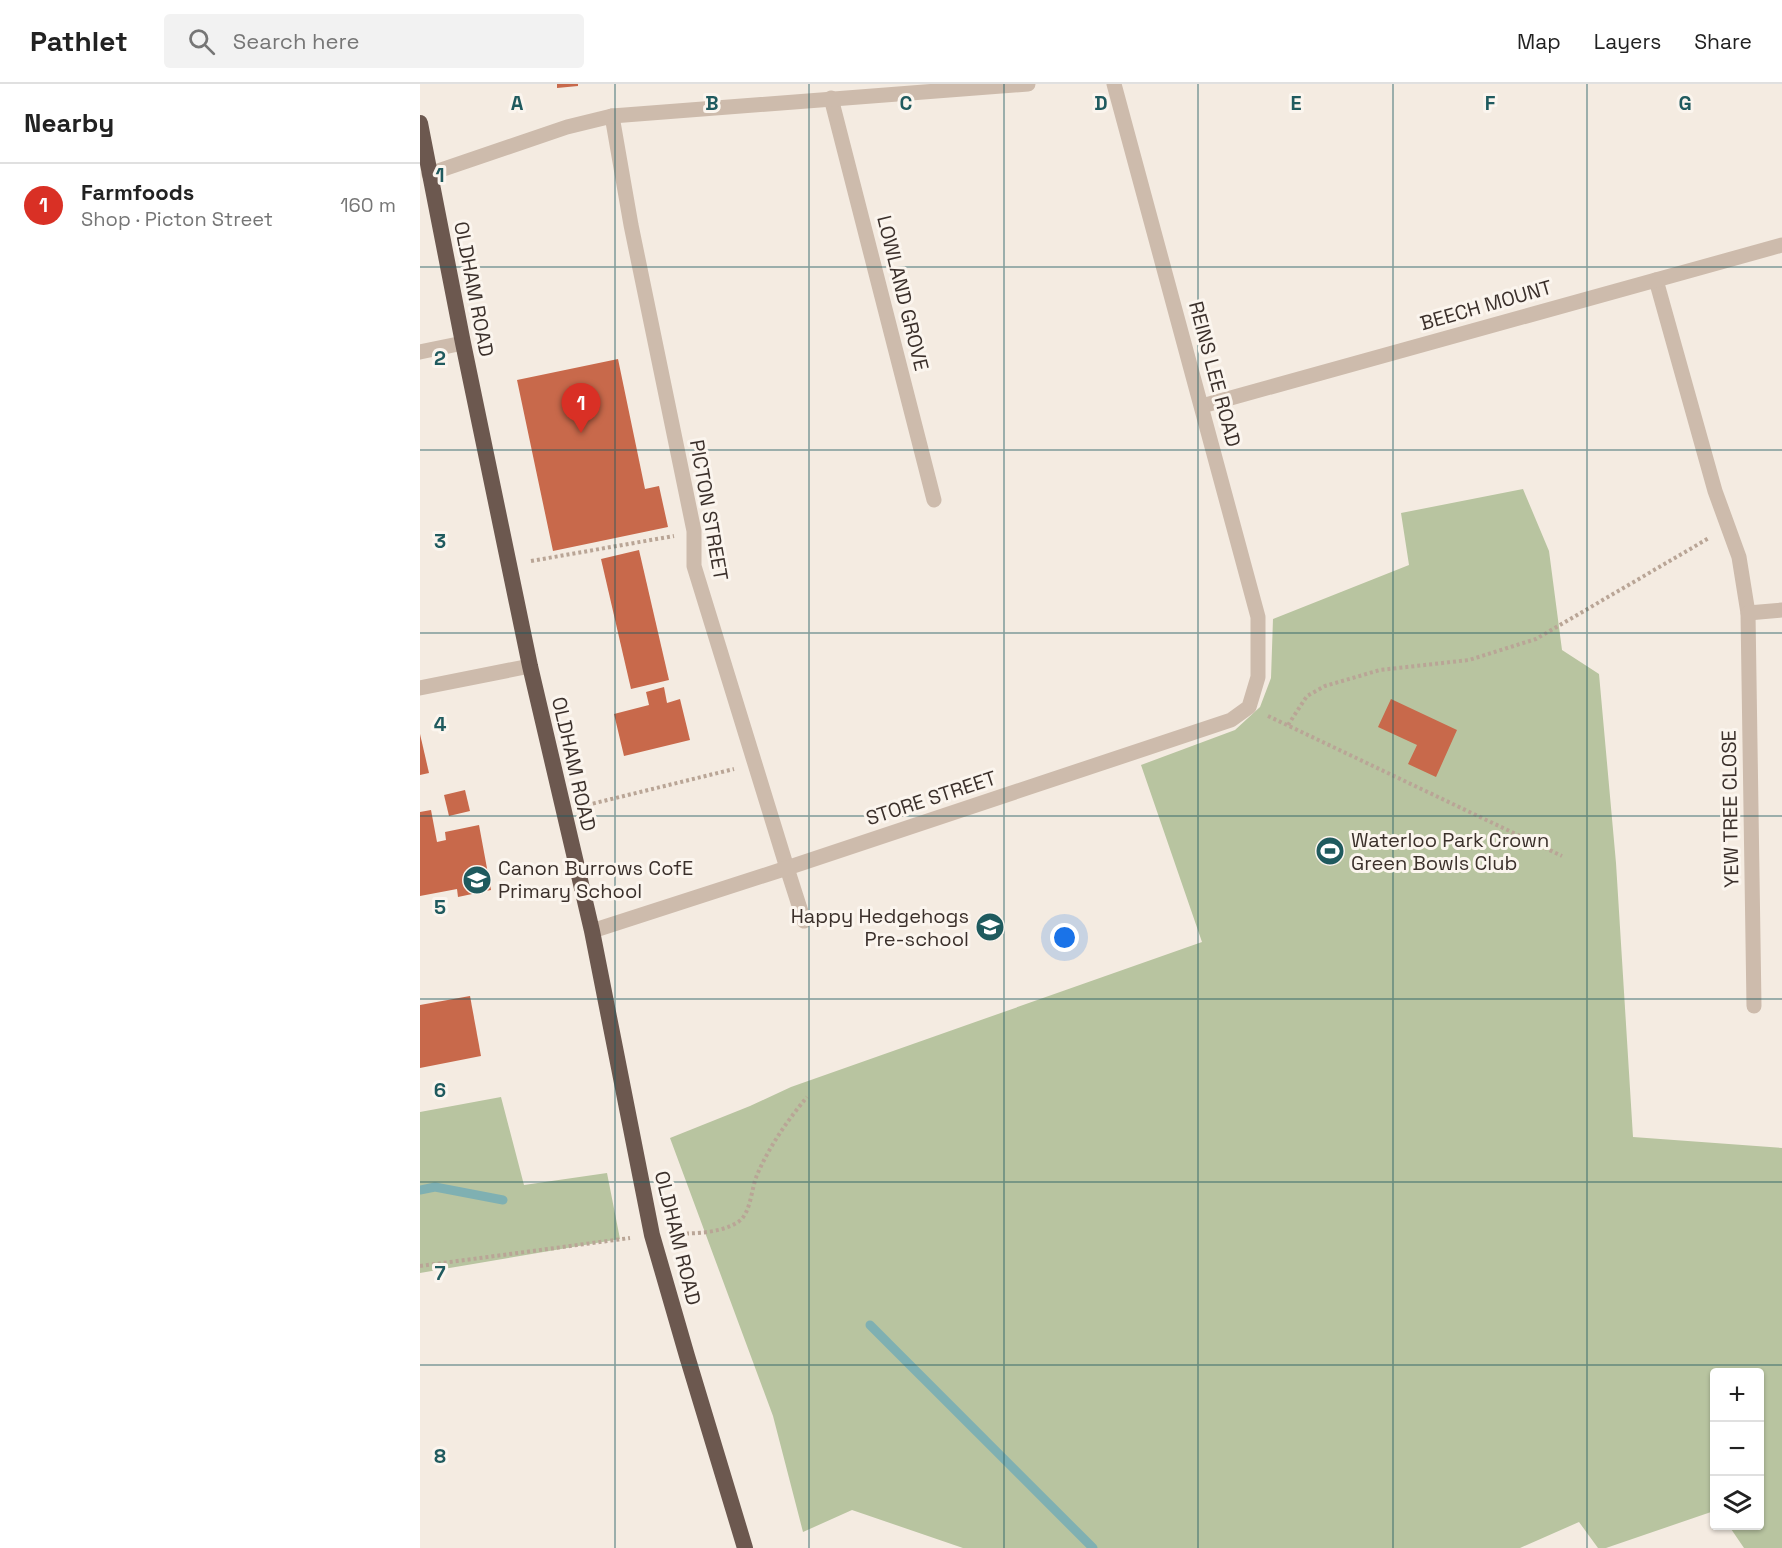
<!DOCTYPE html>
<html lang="en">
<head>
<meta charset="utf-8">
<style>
  :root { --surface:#fff; --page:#f2f2f2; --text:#222; --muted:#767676; --line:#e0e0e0; --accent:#d93025 }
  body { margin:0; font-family:"Space Grotesk",sans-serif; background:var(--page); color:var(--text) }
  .controls { position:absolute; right:18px; bottom:18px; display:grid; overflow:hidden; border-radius:6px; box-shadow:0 2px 4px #0004 }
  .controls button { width:54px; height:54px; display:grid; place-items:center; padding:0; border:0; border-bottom:2px solid var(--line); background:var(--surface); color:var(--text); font:30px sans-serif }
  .you { position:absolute; left:645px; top:854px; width:21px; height:21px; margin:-15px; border:4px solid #fff; border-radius:50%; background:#1a73e8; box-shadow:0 0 0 9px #1a73e833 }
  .badge { display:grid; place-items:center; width:39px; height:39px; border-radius:50%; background:var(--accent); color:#fff; font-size:20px; font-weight:700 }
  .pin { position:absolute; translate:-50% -50px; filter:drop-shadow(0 2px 3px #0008) }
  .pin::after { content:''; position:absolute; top:32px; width:21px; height:18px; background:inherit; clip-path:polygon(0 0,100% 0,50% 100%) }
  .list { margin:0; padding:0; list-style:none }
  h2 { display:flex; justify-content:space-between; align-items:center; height:78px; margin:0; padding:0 24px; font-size:26px }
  h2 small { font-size:20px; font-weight:400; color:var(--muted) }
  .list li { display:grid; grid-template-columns:39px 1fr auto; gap:18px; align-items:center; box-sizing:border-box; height:84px; padding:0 24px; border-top:2px solid var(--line) }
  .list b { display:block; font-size:22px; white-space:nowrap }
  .list p { margin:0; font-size:20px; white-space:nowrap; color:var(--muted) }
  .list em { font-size:20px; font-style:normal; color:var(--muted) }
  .icon { flex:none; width:33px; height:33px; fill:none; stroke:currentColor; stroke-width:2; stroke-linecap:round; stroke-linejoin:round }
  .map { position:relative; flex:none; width:1362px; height:1464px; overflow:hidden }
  header { display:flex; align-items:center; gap:36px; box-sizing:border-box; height:84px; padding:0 30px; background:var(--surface); border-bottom:2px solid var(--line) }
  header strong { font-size:28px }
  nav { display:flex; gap:33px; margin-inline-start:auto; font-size:21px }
  .search { width:420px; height:54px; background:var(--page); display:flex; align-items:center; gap:15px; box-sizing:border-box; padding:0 21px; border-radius:6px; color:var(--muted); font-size:22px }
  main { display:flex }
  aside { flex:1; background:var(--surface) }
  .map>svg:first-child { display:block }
</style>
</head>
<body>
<header>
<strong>Pathlet</strong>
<div class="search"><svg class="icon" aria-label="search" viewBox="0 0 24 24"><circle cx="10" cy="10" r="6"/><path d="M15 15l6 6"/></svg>Search here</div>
<nav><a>Map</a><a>Layers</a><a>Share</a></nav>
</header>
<main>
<aside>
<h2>Nearby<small></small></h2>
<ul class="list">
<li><span class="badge">1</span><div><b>Farmfoods</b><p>Shop · Picton Street</p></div><em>160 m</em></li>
</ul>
</aside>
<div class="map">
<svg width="1362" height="1464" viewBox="0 0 1362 1464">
  <rect width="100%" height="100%" fill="#f4ebe1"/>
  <!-- green -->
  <g fill="#b8c4a0">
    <polygon points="1103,405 1129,467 1142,566 1179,590 1196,779 1213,1053 1362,1064 1362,1464 1324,1464 1309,1442 1340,1442 1340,1288 1294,1288 1294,1427 1186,1464 1178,1464 1159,1438 1100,1464 543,1464 432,1426 383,1448 353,1332 250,1054 330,1022 371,1003 782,858 721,681 815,646 840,623 851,594 853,535 989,481 981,429"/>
    <polygon points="81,1013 104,1101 187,1089 200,1155 0,1189 0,1028"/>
  </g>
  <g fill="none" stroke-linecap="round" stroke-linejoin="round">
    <!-- stream -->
    <g stroke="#7fb0b2" stroke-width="9">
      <polyline points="0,1106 15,1103 83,1116"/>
      <polyline points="450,1241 673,1464"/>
    </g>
  </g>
  <!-- building -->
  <g fill="#c8694b">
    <polygon points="137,0 158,0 158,2 137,4"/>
    <polygon points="198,275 225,405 239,402 248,443 133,467 97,296"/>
    <polygon points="219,466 249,596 211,605 181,475"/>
    <polygon points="244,603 247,619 260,615 270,656 204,672 194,630 229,621 226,608"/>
    <polygon points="971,615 1037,646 1016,693 988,680 997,661 958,643"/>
    <polygon points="0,650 9,689 0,691"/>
    <polygon points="45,706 50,727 29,732 24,711"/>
    <polygon points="11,726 17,758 26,756 25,748 59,741 71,806 38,813 37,805 0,812 0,728"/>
    <polygon points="50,912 61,972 0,984 0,921"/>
  </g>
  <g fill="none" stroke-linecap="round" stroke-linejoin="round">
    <!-- path -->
    <g stroke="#b9a596" stroke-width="4" stroke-dasharray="3 3" stroke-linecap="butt">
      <polyline points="111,477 254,452"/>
      <polyline points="848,632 1142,772"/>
      <polyline points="868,641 887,612 905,602 960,586 1049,576 1116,555 1289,454"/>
      <polyline points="167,721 314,685"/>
      <path d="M 254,1150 C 274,1149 299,1150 318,1138 C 331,1130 331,1105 337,1091 C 349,1063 367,1037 387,1013"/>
      <polyline points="0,1182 210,1154"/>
    </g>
    <!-- service -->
    <polyline stroke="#cdbbac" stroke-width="15" points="367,784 384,837"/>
    <!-- minor -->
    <g stroke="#cdbbac" stroke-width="15">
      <polyline points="411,14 514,416"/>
      <polyline points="192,32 211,141 274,447 274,482 367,784"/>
      <polyline points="9,90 147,43 192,32 608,0"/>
      <polyline points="1236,196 1295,407 1319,473 1328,529 1334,922"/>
      <polyline points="0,268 43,259"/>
      <polyline points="782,322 1362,161"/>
      <polyline points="1328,529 1362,526"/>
      <polyline points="0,604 110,582"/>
      <polyline points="172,847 367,784 811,636 829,623 838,593 838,533 694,0"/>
    </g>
    <!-- trunk -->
    <polyline stroke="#6c584f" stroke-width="16" points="0,39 43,259 110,582 172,847 232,1151 267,1272 325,1464"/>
  </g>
  <!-- grid -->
  <path fill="none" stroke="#1f5a5e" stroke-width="1.5" stroke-opacity="0.55" d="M 195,0 L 195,1464M 389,0 L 389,1464M 584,0 L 584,1464M 778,0 L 778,1464M 973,0 L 973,1464M 1167,0 L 1167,1464M 0,183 L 1362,183M 0,366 L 1362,366M 0,549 L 1362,549M 0,732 L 1362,732M 0,915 L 1362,915M 0,1098 L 1362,1098M 0,1281 L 1362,1281"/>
  <!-- icons -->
  <defs>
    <g id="stadium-disc" transform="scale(1.5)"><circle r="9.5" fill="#1f5a5e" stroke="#fbf5ee"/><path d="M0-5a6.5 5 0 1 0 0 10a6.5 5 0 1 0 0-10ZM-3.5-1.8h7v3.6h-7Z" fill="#fff"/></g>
    <g id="school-disc" transform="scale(1.5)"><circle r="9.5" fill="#1f5a5e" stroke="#fbf5ee"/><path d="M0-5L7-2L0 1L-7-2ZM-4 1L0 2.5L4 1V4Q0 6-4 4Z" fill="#fff"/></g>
  </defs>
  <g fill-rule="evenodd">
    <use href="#stadium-disc" x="910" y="767"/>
    <use href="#school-disc" x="57" y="796"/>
    <use href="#school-disc" x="570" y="843"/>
  </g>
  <g text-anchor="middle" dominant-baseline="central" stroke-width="6" stroke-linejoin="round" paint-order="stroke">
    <!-- street labels -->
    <g font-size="20" fill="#3b302b" stroke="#fbf5ee">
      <text transform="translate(54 205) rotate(79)">OLDHAM ROAD</text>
      <text transform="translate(483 209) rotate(76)">LOWLAND GROVE</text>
      <text transform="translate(1066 221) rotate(-16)">BEECH MOUNT</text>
      <text transform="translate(795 290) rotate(75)">REINS LEE ROAD</text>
      <text transform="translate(289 426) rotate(80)">PICTON STREET</text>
      <text transform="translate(154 680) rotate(77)">OLDHAM ROAD</text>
      <text transform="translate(511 714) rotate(-18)">STORE STREET</text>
      <text transform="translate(1310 725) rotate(-91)">YEW TREE CLOSE</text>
      <text transform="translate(258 1154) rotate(76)">OLDHAM ROAD</text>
    </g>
    <!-- poi labels -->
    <g font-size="20" fill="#3b302b" stroke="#fbf5ee" text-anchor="start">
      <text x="931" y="756">Waterloo Park Crown<tspan x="931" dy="23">Green Bowls Club</tspan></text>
      <text x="78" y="784">Canon Burrows CofE<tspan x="78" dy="23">Primary School</tspan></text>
      <text x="549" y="832" text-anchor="end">Happy Hedgehogs<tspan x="549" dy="23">Pre-school</tspan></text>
    </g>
  </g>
  <g font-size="20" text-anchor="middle" font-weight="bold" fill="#1f5a5e" stroke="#fbf5ee" stroke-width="6" stroke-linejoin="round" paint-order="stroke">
    <text x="97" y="26">A</text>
    <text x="292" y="26">B</text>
    <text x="486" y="26">C</text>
    <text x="681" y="26">D</text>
    <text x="876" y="26">E</text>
    <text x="1070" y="26">F</text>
    <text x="1265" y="26">G</text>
    <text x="20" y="98">1</text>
    <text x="20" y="281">2</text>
    <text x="20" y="464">3</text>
    <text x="20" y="647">4</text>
    <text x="20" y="830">5</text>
    <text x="20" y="1013">6</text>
    <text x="20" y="1196">7</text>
    <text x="20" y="1379">8</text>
  </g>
</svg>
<div class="controls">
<button>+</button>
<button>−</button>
<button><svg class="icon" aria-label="layers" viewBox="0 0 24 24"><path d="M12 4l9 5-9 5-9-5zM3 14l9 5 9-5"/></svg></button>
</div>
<div class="you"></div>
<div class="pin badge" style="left:161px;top:349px">1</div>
</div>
</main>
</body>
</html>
